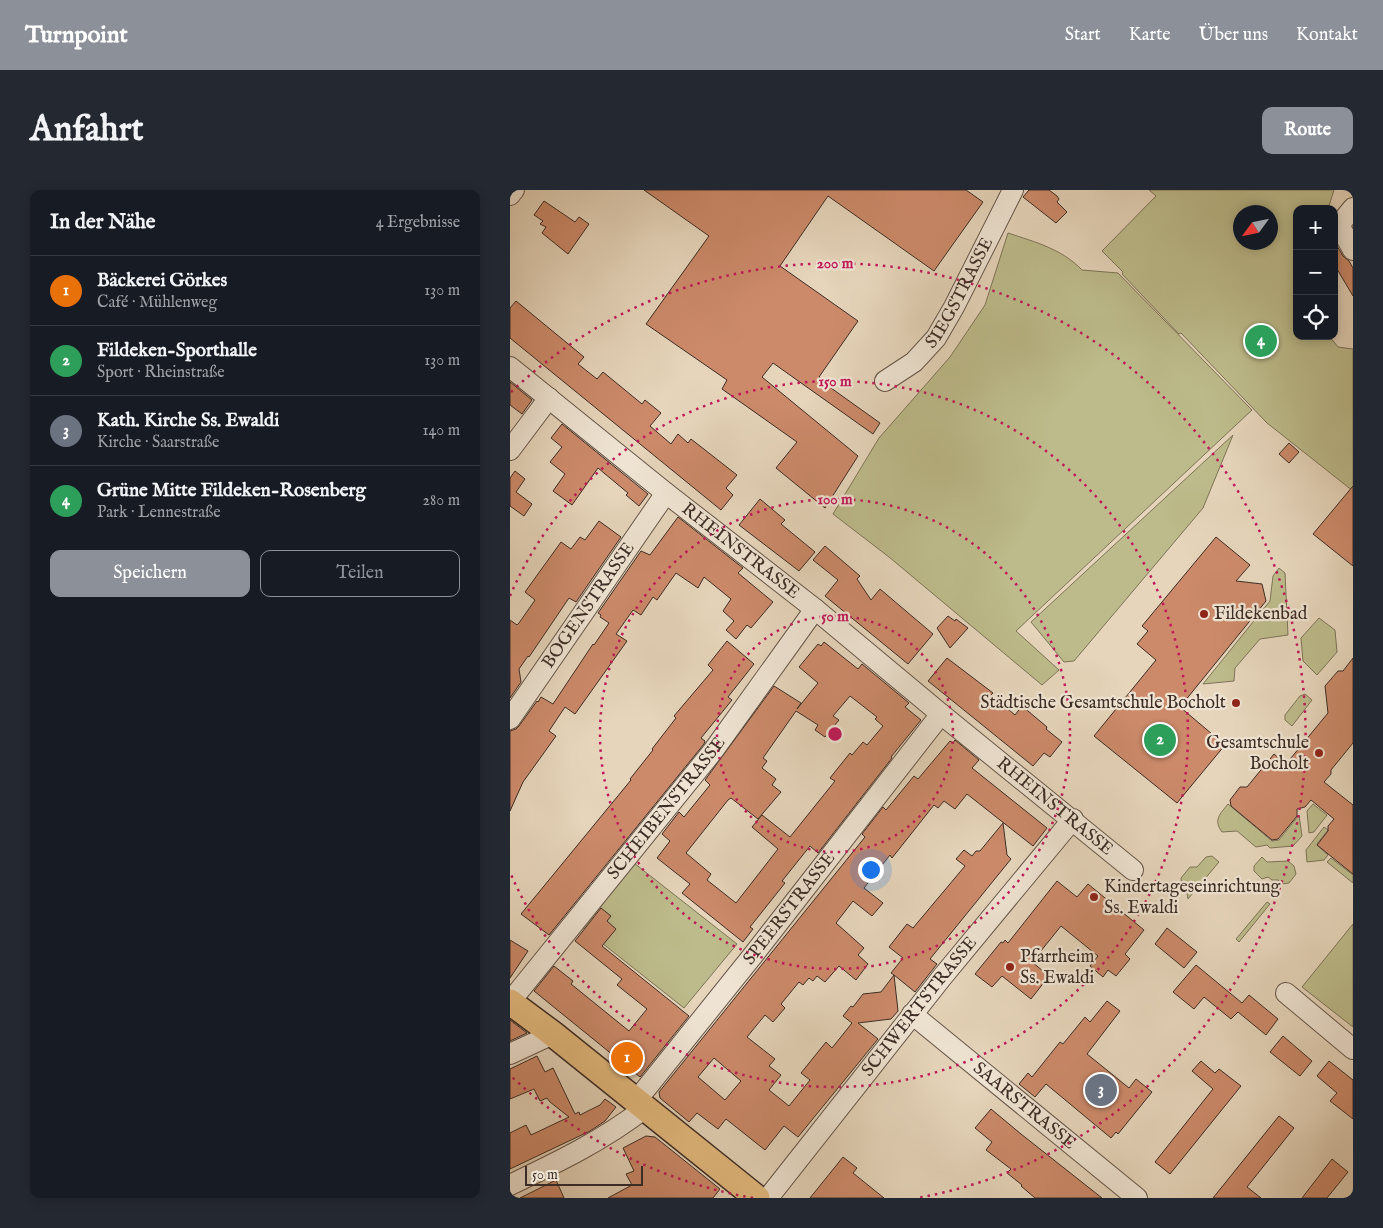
<!DOCTYPE html>
<html lang="de">
<head>
<meta charset="utf-8">
<style>
  :root { --surface:#171b24; --page:#242831; --text:#f1f3f6; --muted:#9ea1a6; --line:#363941; --accent:#8c9099 }
  body { margin:0; font-family:"IM FELL English",serif; background:var(--page); color:var(--text) }
  .controls { position:absolute; right:15px; top:15px; display:grid; overflow:hidden; border-radius:10px; box-shadow:0 2px 12px #0003 }
  .controls button { width:45px; height:45px; display:grid; place-items:center; padding:0; border:0; border-bottom:1px solid var(--line); background:var(--surface); color:var(--text); font:25px sans-serif }
  .compass { position:absolute; left:723px; top:15px; width:45px; height:45px; border-radius:50%; background:var(--surface); box-shadow:0 2px 12px #0003; rotate:237deg }
  .scale { position:absolute; left:15px; bottom:12px; width:118px; box-sizing:border-box; padding-left:5px; border:2px solid #3d2d26; border-top:0; font-size:14px; line-height:18px; white-space:nowrap; color:#3d2d26; -webkit-text-stroke:4px #efe4d3; paint-order:stroke }
  .you { position:absolute; left:360px; top:679px; width:18px; height:18px; margin:-12px; border:4px solid #fff; border-radius:50%; background:#1a73e8; box-shadow:0 0 0 8px #1a73e833 }
  .badge { display:grid; place-items:center; width:32px; height:32px; border-radius:50%; background:var(--accent); color:#fff; font-size:16px; font-weight:700 }
  .pin { position:absolute; translate:-50% -50%; border:2px solid #fff; box-shadow:0 1px 5px #0006 }
  .list { margin:0; padding:0; list-style:none }
  h2 { display:flex; justify-content:space-between; align-items:center; height:65px; margin:0; padding:0 20px; font-size:21px }
  h2 small { font-size:16px; font-weight:400; color:var(--muted) }
  .list li { display:grid; grid-template-columns:32px 1fr auto; gap:15px; align-items:center; box-sizing:border-box; height:70px; padding:0 20px; border-top:1px solid var(--line) }
  .list b { display:block; font-size:19px; white-space:nowrap }
  .list p { margin:0; font-size:16px; white-space:nowrap; color:var(--muted) }
  .list em { font-size:16px; font-style:normal; color:var(--muted) }
  .actions { display:flex; gap:10px; padding:15px 20px }
  .actions a { flex:1; padding:11px 0; border:1px solid var(--accent); border-radius:10px; text-align:center; font-size:18px; color:var(--accent) }
  .actions .main { background:var(--accent); color:#fff }
  .icon { flex:none; width:28px; height:28px; fill:none; stroke:currentColor; stroke-width:2; stroke-linecap:round; stroke-linejoin:round }
  .map { position:relative; flex:none; width:843px; height:1008px; overflow:hidden; border-radius:10px }
  header { display:flex; align-items:center; gap:30px; box-sizing:border-box; height:70px; padding:0 25px; background:var(--accent); color:#fff }
  header strong { font-size:24px }
  nav { display:flex; gap:28px; margin-inline-start:auto; font-size:18px }
  .intro { display:flex; align-items:center; justify-content:space-between; box-sizing:border-box; height:120px; padding:0 30px }
  h1 { margin:0; font-size:35px }
  .button { padding:12px 22px; border-radius:10px; background:var(--accent); color:#fff; font-size:18px; font-weight:700 }
  main { display:flex; gap:30px; padding:0 30px }
  aside { flex:1; background:var(--surface); border-radius:10px; box-shadow:0 2px 12px #0003 }
  .map>svg:first-child { display:block }
</style>
</head>
<body>
<header>
<strong>Turnpoint</strong>
<nav><a>Start</a><a>Karte</a><a>Über uns</a><a>Kontakt</a></nav>
</header>
<div class="intro"><h1>Anfahrt</h1><a class="button">Route</a></div>
<main>
<aside>
<h2>In der Nähe<small>4 Ergebnisse</small></h2>
<ul class="list">
<li><span class="badge" style="background:#e8710a">1</span><div><b>Bäckerei Görkes</b><p>Café · Mühlenweg</p></div><em>130 m</em></li>
<li><span class="badge" style="background:#2e9e5b">2</span><div><b>Fildeken-Sporthalle</b><p>Sport · Rheinstraße</p></div><em>130 m</em></li>
<li><span class="badge" style="background:#6b7280">3</span><div><b>Kath. Kirche Ss. Ewaldi</b><p>Kirche · Saarstraße</p></div><em>140 m</em></li>
<li><span class="badge" style="background:#2e9e5b">4</span><div><b>Grüne Mitte Fildeken-Rosenberg</b><p>Park · Lennestraße</p></div><em>280 m</em></li>
</ul>
<div class="actions"><a class="main">Speichern</a><a>Teilen</a></div>
</aside>
<div class="map">
<svg width="843" height="1008" viewBox="0 0 843 1008">
  <rect width="100%" height="100%" fill="#e6d5bb"/>
  <filter id="stains"><feTurbulence type="fractalNoise" baseFrequency=".004" numOctaves="4"/><feColorMatrix values="0 0 0 0 .2 0 0 0 0 .09 0 0 0 0 .02 0 0 0 .5 -.17"/></filter>
  <radialGradient id="worn" r=".72"><stop offset=".6" stop-color="#630" stop-opacity="0"/><stop offset="1" stop-color="#630" stop-opacity=".3"/></radialGradient>
  <!-- green -->
  <g fill="#bdbb8b" stroke="#7d7458" fill-rule="evenodd">
    <path d="M 639,0 L 824,0 L 818,19 L 787,19 L 787,146 L 819,146 L 828,157 L 843,159 L 843,301 L 757,233 L 671,143 L 669,144 L 612,84 L 613,82 L 592,61 L 646,6 ZM 731,22 L 761,22 L 761,52 L 731,52 Z"/>
    <path d="M 498,43 C 525,52 552,59 572,80 L 608,83 L 742,220 L 506,441 L 549,480 L 532,495 L 379,367 L 323,324 L 369,248 L 440,167 L 475,115 Z"/>
    <polygon points="723,245 693,318 564,471 554,472 521,432"/>
    <polygon points="769,378 775,383 778,445 750,449 725,478 724,491 693,494 760,411 763,386"/>
    <polygon points="809,428 825,440 827,462 807,485 793,471 791,448"/>
    <polygon points="795,504 802,510 782,536 775,530 775,525 790,506"/>
    <path d="M 718,614 L 762,651 L 769,650 L 789,625 L 792,646 L 783,656 L 760,658 L 757,655 L 746,657 L 727,641 L 712,642 C 703,630 710,624 718,614 Z"/>
    <polygon points="803,614 817,625 804,642 799,643 797,621"/>
    <polygon points="814,637 818,640 807,654 808,656 818,665 814,670 797,672 796,660"/>
    <polygon points="702,666 709,672 678,709 677,703 672,699 671,688 680,677 687,677 696,667"/>
    <polygon points="752,667 757,672 778,671 784,676 786,684 779,693 772,694 768,690 762,690 758,687 752,689 744,681 744,676"/>
    <polygon points="821,668 843,685 843,693 817,672"/>
    <polygon points="124,673 227,754 174,818 73,738"/>
    <polygon points="757,712 760,714 729,752 726,749"/>
    <polygon points="843,734 843,837 792,797"/>
  </g>
  <!-- building -->
  <g fill="#cc8a6a" stroke="#3d2d26" fill-rule="evenodd">
    <polygon points="134,0 456,0 473,12 424,81 318,6 270,76 348,131 309,187 322,196 321,198 370,233 363,244 263,173 252,187 348,266 315,318 266,278 287,252 212,199 217,190 136,134 199,46"/>
    <polygon points="519,0 539,0 547,6 549,9 547,12 557,22 546,33 513,7"/>
    <polygon points="34,11 65,32 69,27 79,34 58,64 32,43 36,37 30,34 33,31 24,25"/>
    <polygon points="824,51 833,66 839,71 843,78 843,106 824,74"/>
    <polygon points="6,111 74,167 68,174 87,189 93,182 132,214 135,210 151,223 140,236 161,254 168,244 178,253 181,249 227,285 216,298 223,305 211,320 0,148 0,118"/>
    <polygon points="0,192 22,210 12,224 0,215"/>
    <polygon points="52,234 138,304 129,316 116,305 118,303 88,278 62,315 43,301 55,284 40,272 52,257 41,248"/>
    <polygon points="779,253 789,262 779,273 769,264"/>
    <polygon points="5,281 15,289 6,302 22,314 14,326 0,316 0,288"/>
    <polygon points="843,296 843,376 803,344"/>
    <polygon points="250,309 275,330 271,334 305,362 289,381 229,335"/>
    <polygon points="168,327 233,378 228,383 263,412 241,438 237,435 226,449 216,440 224,431 213,421 221,409 194,387 188,398 166,383 147,410 143,407 131,425 123,420 106,444 117,451 65,524 55,517 39,541 46,546 13,592 0,621 0,541 6,539 9,536 27,511 28,512 31,507 43,514 83,454 84,455 99,433 90,427 91,425 88,423 131,361 140,365"/>
    <polygon points="89,331 111,347 66,412 59,408 19,467 18,466 9,479 11,492 0,508 0,430 7,435 9,433 25,410 15,402 51,352 61,359 70,347 75,350"/>
    <polygon points="706,347 740,375 726,391 752,394 756,411 670,517 715,555 667,613 584,546 646,470 627,454 638,441 632,436"/>
    <polygon points="315,356 350,386 347,389 361,410 370,399 423,444 398,474 315,406 328,390 303,370"/>
    <polygon points="438,426 445,431 446,429 458,438 440,458 427,438"/>
    <polygon points="217,451 244,474 218,507 222,510 191,548 195,551 194,554 39,745 11,724 121,590 120,589 143,560 142,559 166,528 164,526 203,480 198,475"/>
    <path d="M 314,452 L 348,479 L 352,474 L 399,513 L 395,517 L 411,530 L 381,567 L 382,568 L 308,663 L 300,656 L 272,691 L 275,693 L 240,737 L 243,739 L 233,752 L 172,703 L 180,694 L 147,668 L 160,651 L 152,644 L 169,622 L 174,627 L 200,595 L 195,590 L 264,496 L 291,513 L 287,519 L 308,493 L 289,477 L 308,454 L 311,456 ZM 340,506 L 367,527 L 365,529 L 373,536 L 357,555 L 353,552 L 342,565 L 340,563 L 320,588 L 325,591 L 280,647 L 252,625 L 242,637 L 268,659 L 226,713 L 197,690 L 201,684 L 176,663 L 218,610 L 221,608 L 248,629 L 271,602 L 262,595 L 266,589 L 252,578 L 257,571 L 253,568 L 286,521 L 308,535 L 305,540 L 315,547 L 329,530 L 323,526 Z"/>
    <polygon points="437,468 483,503 481,505 505,525 512,516 537,537 536,539 552,552 540,567 534,563 523,576 418,491"/>
    <polygon points="843,468 843,553 821,580 821,584 814,592 843,615 843,684 807,655 818,641 818,636 824,629 801,610 795,617 787,619 787,626 768,649 762,650 721,616 720,610 730,597 737,597 764,564 776,574 818,523 815,496 828,481 833,481"/>
    <path d="M 445,550 L 469,570 L 462,578 L 537,638 L 523,656 L 457,604 L 445,619 L 434,611 L 428,618 L 424,615 L 382,668 L 380,665 L 354,698 L 373,713 L 362,726 L 343,711 L 326,733 L 354,758 L 348,765 L 358,774 L 346,790 L 329,776 L 315,792 L 307,786 L 303,791 L 299,788 L 293,795 L 289,792 L 271,814 L 275,818 L 263,832 L 255,825 L 237,847 L 265,869 L 259,876 L 271,885 L 259,900 L 279,916 L 300,890 L 291,883 L 316,852 L 322,858 L 342,833 L 333,826 L 341,816 L 343,817 L 353,804 L 371,802 L 384,785 L 381,783 L 393,768 L 379,757 L 397,734 L 403,738 L 455,676 L 446,669 L 454,660 L 462,666 L 466,661 L 470,661 L 493,633 L 497,665 L 501,669 L 420,769 L 427,774 L 405,802 L 384,785 L 388,821 L 381,829 L 348,833 L 368,849 L 288,947 L 274,936 L 255,960 L 216,929 L 208,939 L 187,923 L 179,932 L 150,908 L 149,902 L 355,647 L 352,644 L 373,617 L 376,620 L 404,586 L 408,589 L 440,551 L 443,553 ZM 204,868 L 231,891 L 215,910 L 188,887 Z"/>
    <polygon points="547,691 567,707 578,694 634,740 615,764 620,769 606,786 598,780 593,787 580,776 588,766 551,736 522,772 539,786 521,809 492,786 482,797 465,784 491,752 493,753 495,750 498,753"/>
    <polygon points="91,718 101,726 97,731 106,739 92,756 179,826 130,887 24,801 44,776 63,791 61,794 119,841 137,819 107,795 112,789 65,751"/>
    <polygon points="657,738 687,762 674,778 645,754"/>
    <polygon points="0,750 18,761 0,788"/>
    <polygon points="686,775 732,813 739,805 768,829 756,845 728,822 721,829 694,807 684,819 663,802"/>
    <polygon points="597,811 610,821 577,864 619,898 626,889 642,902 608,944 606,942 601,948 536,894 525,907 509,894 518,883 522,887 550,852 553,854 575,827 580,832"/>
    <polygon points="0,830 17,843 0,851"/>
    <polygon points="773,846 802,871 790,886 760,862"/>
    <polygon points="27,866 35,882 43,878 65,924 69,922 70,925 90,915 95,909 106,917 95,931 80,941 0,979 0,943 16,935 21,945 59,927 40,912 37,908 30,911 24,899 0,909 0,879"/>
    <polygon points="691,871 705,883 709,879 731,896 660,984 645,972 703,899 682,881"/>
    <polygon points="819,871 843,890 843,929 820,911 827,903 807,886"/>
    <polygon points="481,919 511,944 592,1008 525,1008 511,996 512,995 497,983 501,979 476,960 482,952 465,938"/>
    <polygon points="769,926 784,938 737,997 751,1008 703,1008"/>
    <polygon points="136,946 145,947 210,999 203,1008 98,1008 122,995 116,984 124,981 113,958"/>
    <polygon points="333,967 347,978 343,983 374,1008 300,1008"/>
    <polygon points="822,969 838,982 817,1008 792,1008"/>
    <polygon points="46,990 54,1008 10,1008"/>
  </g>
  <g fill="none" stroke-linecap="round" stroke-linejoin="round">
    <!-- minor casing -->
    <g stroke="#67574b" stroke-width="22">
      <g id="minor">
        <polyline points="0,5 4,0"/>
        <polyline points="843,18 829,35 843,60"/>
        <path id="s1" d="M 0,177 L 156,303 L 305,419 L 431,524 L 623,680"/>
        <path id="s2" d="M 375,191 L 404,172 L 426,148 L 444,117 L 503,0"/>
        <polyline points="0,260 39,208"/>
        <path id="s3" d="M 0,529 L 156,303"/>
        <polyline points="776,803 843,859"/>
        <path id="s4" d="M 0,812 L 203,561 L 305,419"/>
        <path id="s5" d="M 402,824 L 627,1008"/>
        <polyline points="0,864 43,844"/>
        <path id="s6" d="M 126,911 L 244,764 L 431,524"/>
        <path d="M 0,995 C 48,972 92,951 135,918"/>
        <path id="s7" d="M 258,1008 L 433,786 L 563,629"/>
      </g>
    </g>
    <!-- major casing -->
    <g stroke="#3d2d26" stroke-width="28">
      <polyline id="major" points="0,812 43,844 247,1008"/>
    </g>
    <!-- minor -->
    <use href="#minor" stroke="#efe4d3" stroke-width="20"/>
    <!-- major -->
    <use href="#major" stroke="#e3ba7e" stroke-width="25"/>
  </g>
  <!-- distance rings -->
  <g fill="none" stroke="#c2185b" stroke-width="2.5" stroke-dasharray="2.5 5">
    <circle cx="325" cy="544" r="118"/>
    <circle cx="325" cy="544" r="235"/>
    <path d="M0 406A353 353 0 1 1 0 682"/>
    <path d="M243 1008A471 471 0 0 1 1 886M1 202A471 471 0 1 1 407 1008"/>
  </g>
  <!-- markers -->
  <g fill="#8f2418" stroke="#efe4d3" stroke-width="2">
    <circle cx="694" cy="424" r="5"/>
    <circle cx="726" cy="513" r="5"/>
    <circle cx="809" cy="563" r="5"/>
    <circle cx="584" cy="707" r="5"/>
    <circle cx="500" cy="777" r="5"/>
  </g>
  <g text-anchor="middle" dominant-baseline="central" stroke-width="4.5" stroke-linejoin="round" paint-order="stroke">
    <!-- street labels -->
    <g font-size="18" fill="#3d2d26" stroke="#efe4d3">
      <text stroke="none"><textPath href="#s2" startOffset="118">SIEGSTRASSE</textPath></text>
      <text stroke="none"><textPath href="#s1" startOffset="295">RHEINSTRASSE</textPath></text>
      <text stroke="none"><textPath href="#s3" startOffset="138">BOGENSTRASSE</textPath></text>
      <text stroke="none"><textPath href="#s1" startOffset="700">RHEINSTRASSE</textPath></text>
      <text stroke="none"><textPath href="#s4" startOffset="249">SCHEIBENSTRASSE</textPath></text>
      <text stroke="none"><textPath href="#s6" startOffset="246">SPEERSTRASSE</textPath></text>
      <text stroke="none"><textPath href="#s7" startOffset="244">SCHWERTSTRASSE</textPath></text>
      <text stroke="none"><textPath href="#s5" startOffset="145">SAARSTRASSE</textPath></text>
    </g>
    <!-- poi labels -->
    <g font-size="18" fill="#3d2d26" stroke="#efe4d3" text-anchor="start">
      <text x="704" y="424">Fildekenbad</text>
      <text x="716" y="513" text-anchor="end">Städtische Gesamtschule Bocholt</text>
      <text x="799" y="553" text-anchor="end">Gesamtschule<tspan x="799" dy="21">Bocholt</tspan></text>
      <text x="594" y="697">Kindertageseinrichtung<tspan x="594" dy="21">Ss. Ewaldi</tspan></text>
      <text x="510" y="767">Pfarrheim<tspan x="510" dy="21">Ss. Ewaldi</tspan></text>
    </g>
  </g>
  <circle cx="325" cy="544" r="8" fill="#c2185b" stroke="#efe4d3" stroke-width="2.5"/>
  <g font-size="15" text-anchor="middle" font-weight="bold" fill="#c2185b" stroke="#efe4d3" stroke-width="4.5" stroke-linejoin="round" paint-order="stroke">
    <text x="325" y="78">200 m</text>
    <text x="325" y="196">150 m</text>
    <text x="325" y="314">100 m</text>
    <text x="325" y="431">50 m</text>
  </g>
  <rect width="100%" height="100%" filter="url(#stains)"/>
  <rect width="100%" height="100%" fill="url(#worn)"/>
</svg>
<div class="controls">
<button>+</button>
<button>−</button>
<button><svg class="icon" aria-label="locate" viewBox="0 0 24 24"><circle cx="12" cy="12" r="6"/><path d="M12 2v4M12 18v4M2 12h4M18 12h4"/></svg></button>
</div>
<svg class="compass" viewBox="-18 -18 36 36"><path d="M0-13l5 13h-10z" fill="#e53935"/><path d="M0 13l5-13h-10z" fill="#9ea1a6"/></svg>
<div class="scale">50 m</div>
<div class="you"></div>
<div class="pin badge" style="left:117px;top:868px;background:#e8710a">1</div>
<div class="pin badge" style="left:650px;top:550px;background:#2e9e5b">2</div>
<div class="pin badge" style="left:591px;top:900px;background:#6b7280">3</div>
<div class="pin badge" style="left:751px;top:151px;background:#2e9e5b">4</div>
</div>
</main>
</body>
</html>
